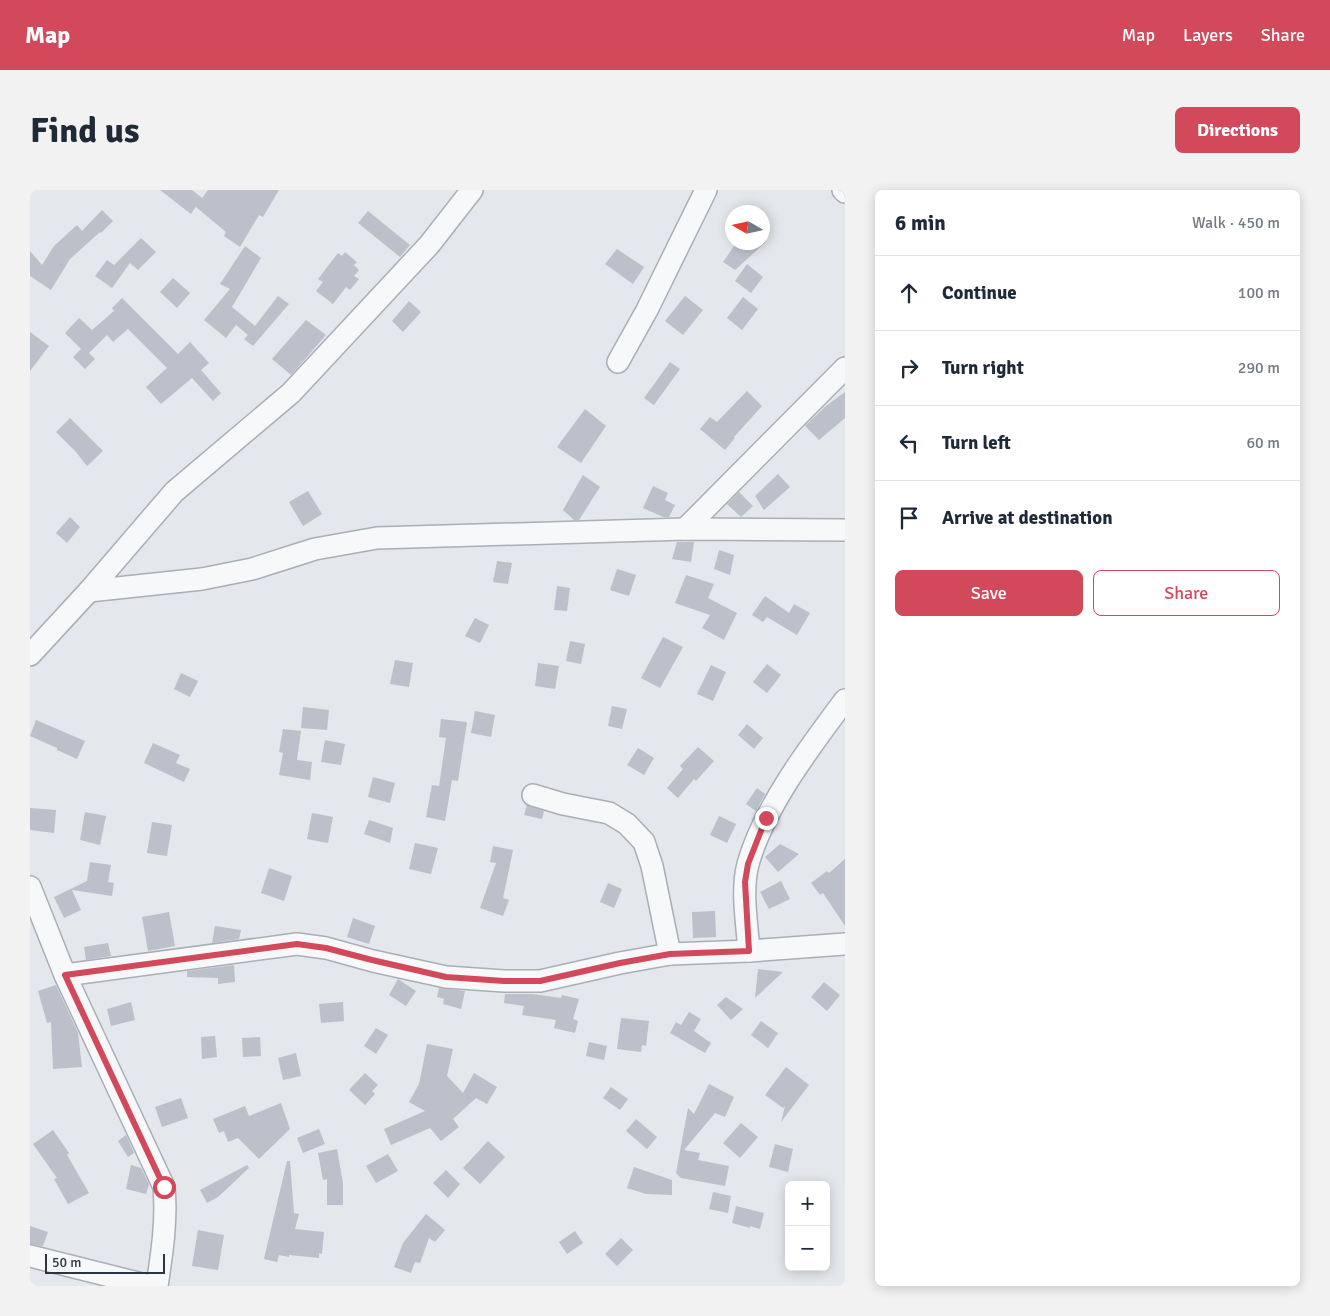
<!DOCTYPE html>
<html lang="en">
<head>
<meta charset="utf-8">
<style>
  :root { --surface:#fff; --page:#f2f2f3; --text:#1f2937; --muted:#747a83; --line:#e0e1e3; --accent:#d1495b }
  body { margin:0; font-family:Signika,sans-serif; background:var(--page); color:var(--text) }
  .controls { position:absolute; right:15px; bottom:15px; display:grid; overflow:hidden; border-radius:8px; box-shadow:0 2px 12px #0003 }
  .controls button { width:45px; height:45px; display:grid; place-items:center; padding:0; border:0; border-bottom:1px solid var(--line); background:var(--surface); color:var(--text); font:25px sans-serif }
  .compass { position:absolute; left:695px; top:15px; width:45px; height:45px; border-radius:50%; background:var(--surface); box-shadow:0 2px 12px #0003; rotate:279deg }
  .scale { position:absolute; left:15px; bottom:12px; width:120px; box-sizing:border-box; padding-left:5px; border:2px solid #2b3445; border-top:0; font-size:14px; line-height:18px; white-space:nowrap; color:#2b3445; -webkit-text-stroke:4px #f4f6f9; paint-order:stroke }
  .stop { position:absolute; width:15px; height:15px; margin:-11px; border:4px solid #d1495b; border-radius:50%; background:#fff }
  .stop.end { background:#d1495b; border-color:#fff; box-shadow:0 1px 5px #0008 }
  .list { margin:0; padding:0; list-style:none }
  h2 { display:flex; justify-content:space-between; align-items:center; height:65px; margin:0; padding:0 20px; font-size:21px }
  h2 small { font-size:16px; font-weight:400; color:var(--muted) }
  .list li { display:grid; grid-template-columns:32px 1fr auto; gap:15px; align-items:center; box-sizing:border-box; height:75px; padding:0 20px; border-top:1px solid var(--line) }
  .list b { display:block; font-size:19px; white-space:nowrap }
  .list em { font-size:16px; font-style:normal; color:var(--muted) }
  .actions { display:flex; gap:10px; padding:15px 20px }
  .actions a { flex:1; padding:11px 0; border:1px solid var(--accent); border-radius:8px; text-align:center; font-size:18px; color:var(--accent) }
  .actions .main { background:var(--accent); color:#fff }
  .icon { flex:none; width:28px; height:28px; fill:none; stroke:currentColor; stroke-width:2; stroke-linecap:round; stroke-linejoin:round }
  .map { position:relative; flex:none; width:815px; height:1096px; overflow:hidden; border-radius:8px }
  header { display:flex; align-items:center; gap:30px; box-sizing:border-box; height:70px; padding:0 25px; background:var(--accent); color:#fff }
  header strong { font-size:24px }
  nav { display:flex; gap:28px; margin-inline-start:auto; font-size:18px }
  .intro { display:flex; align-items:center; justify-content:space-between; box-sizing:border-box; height:120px; padding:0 30px }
  h1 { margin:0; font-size:35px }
  .button { padding:12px 22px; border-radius:8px; background:var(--accent); color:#fff; font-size:18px; font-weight:700 }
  main { display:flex; gap:30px; padding:0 30px }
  aside { flex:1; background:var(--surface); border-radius:8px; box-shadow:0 2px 12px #0003 }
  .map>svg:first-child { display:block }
</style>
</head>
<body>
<header>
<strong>Map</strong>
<nav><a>Map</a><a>Layers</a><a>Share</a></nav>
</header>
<div class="intro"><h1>Find us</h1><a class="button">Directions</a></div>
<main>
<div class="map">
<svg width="815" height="1096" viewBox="0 0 815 1096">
  <rect width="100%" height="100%" fill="#e4e7ec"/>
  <!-- building -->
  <g fill="#bbc0ca">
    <polygon points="130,0 162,0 172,8 178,0 249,0 233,27 229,25 210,57 194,46 196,42 166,17 167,15 161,24"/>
    <polygon points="72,20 83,31 71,43 70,42 40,69 21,100 0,86 0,61 12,75 24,56 47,35 52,41"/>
    <polygon points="338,21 380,55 370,67 328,33"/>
    <polygon points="111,48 126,62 108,80 100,73 82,98 65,86 77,70 84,75"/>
    <polygon points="707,52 736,52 705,80 693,72"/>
    <polygon points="215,56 231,68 202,117 225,136 248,106 259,114 223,156 214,149 218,145 206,135 196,148 174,130 200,99 190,94"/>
    <polygon points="587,59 614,77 603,94 575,74"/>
    <polygon points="315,62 327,72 324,75 329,80 324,86 329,89 320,100 316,97 303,114 286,101 293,92 288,89 308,63 312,66"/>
    <polygon points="717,74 733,87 721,103 705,91"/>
    <polygon points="143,88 160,103 147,118 130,102"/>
    <polygon points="655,106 673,120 653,145 635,131"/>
    <polygon points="713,107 728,119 712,140 697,128"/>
    <polygon points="92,108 148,164 160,152 179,173 171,180 191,203 183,211 162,188 131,214 116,197 137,178 98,139 83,152 77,145 59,163 65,169 55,179 43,167 51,159 35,143 49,128 62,140 84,121 82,118"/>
    <polygon points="379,111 391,122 373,142 362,131"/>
    <polygon points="276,130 296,145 261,185 242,169"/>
    <polygon points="0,142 19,156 0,181"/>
    <polygon points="640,172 650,179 624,215 614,208"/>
    <polygon points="717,201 732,216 704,247 705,248 695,260 670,239 680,227 687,232"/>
    <polygon points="815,202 815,228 789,250 775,236 796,216"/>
    <polygon points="555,219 576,236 551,273 527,257"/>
    <polygon points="40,228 73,261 57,276 46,262 26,242"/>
    <polygon points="748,284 760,297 734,320 725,306"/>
    <polygon points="553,285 570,297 549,330 544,330 533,320"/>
    <polygon points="623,296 638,303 635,310 645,315 639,327 633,327 613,318"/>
    <polygon points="278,301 292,324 273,336 259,312"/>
    <polygon points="709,302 723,316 711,327 697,314"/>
    <polygon points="40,327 50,337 37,353 26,343"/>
    <polygon points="647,352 664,352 661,372 642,369"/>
    <polygon points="689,360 704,365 700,385 684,379"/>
    <polygon points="467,371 482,373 478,394 463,392"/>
    <polygon points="587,379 606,385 599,406 580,400"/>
    <polygon points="656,385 684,394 678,408 707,423 694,450 672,438 680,425 645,413"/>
    <polygon points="527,396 540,398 537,421 524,420"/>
    <polygon points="735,406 759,423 764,414 780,423 767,445 737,427 733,432 722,425"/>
    <polygon points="445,428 459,435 450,453 435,446"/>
    <polygon points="633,447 653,457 630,498 611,488"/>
    <polygon points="540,451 555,454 551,474 536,471"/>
    <polygon points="365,470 383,473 379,497 360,494"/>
    <polygon points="508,473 529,476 525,499 505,496"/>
    <polygon points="737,474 751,485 737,503 723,492"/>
    <polygon points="681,475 696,482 683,511 667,504"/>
    <polygon points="151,483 168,491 160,507 144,499"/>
    <polygon points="582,516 597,519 592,539 578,536"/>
    <polygon points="273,517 299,520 297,540 271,538"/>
    <polygon points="445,521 465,525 461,547 441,543"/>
    <polygon points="411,529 437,532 428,591 422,590 415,631 396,627 402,595 409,596 416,548 409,547"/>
    <polygon points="6,530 55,551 47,569 27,560 27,558 0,546"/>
    <polygon points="717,534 733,548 724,559 708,545"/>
    <polygon points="253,539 271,541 267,570 282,572 280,590 249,585 253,563 249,562"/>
    <polygon points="295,550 315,554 311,575 291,572"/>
    <polygon points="123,553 150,565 146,573 160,579 154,592 114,573"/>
    <polygon points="668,557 684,571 666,591 664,589 648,608 637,598 653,579 650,576"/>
    <polygon points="608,558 624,568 614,585 597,575"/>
    <polygon points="343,587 365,593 360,613 338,607"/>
    <polygon points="727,598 735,604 726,621 716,614"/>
    <polygon points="497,615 514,621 512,629 494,625"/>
    <polygon points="0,618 26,620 24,643 0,640"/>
    <polygon points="55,622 76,626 70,655 50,650"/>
    <polygon points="282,623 303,627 298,653 277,649"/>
    <polygon points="689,626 706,634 697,653 680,645"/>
    <polygon points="339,630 363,638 360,653 334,644"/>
    <polygon points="122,632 142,635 137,666 117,663"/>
    <polygon points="385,653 408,658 401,684 379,679"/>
    <polygon points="750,654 769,664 748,682 735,667"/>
    <polygon points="463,656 483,660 473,708 479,710 473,726 450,718 466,673 460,672"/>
    <polygon points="815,669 815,736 793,703 790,705 781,693 797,681 799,683"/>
    <polygon points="60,672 81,675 78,692 84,693 82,706 42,700 51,720 34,728 24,707 57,691"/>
    <polygon points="239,678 262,686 254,711 231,703"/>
    <polygon points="751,691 760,709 739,719 730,702"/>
    <polygon points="578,693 592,699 584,718 570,712"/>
    <polygon points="685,721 686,747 663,748 662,722"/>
    <polygon points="139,722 145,756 118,761 112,727"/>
    <polygon points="323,728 345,736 339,754 317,747"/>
    <polygon points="185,736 211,740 209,749 182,753"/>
    <polygon points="78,753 81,766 56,770 54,757"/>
    <polygon points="204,775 205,792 188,794 188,788 157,787 157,781"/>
    <polygon points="728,779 753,782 725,808"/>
    <polygon points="368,789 386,801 376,816 359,805"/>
    <polygon points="794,792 810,805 797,821 781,807"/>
    <polygon points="26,795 48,843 52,877 23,879 21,832 17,833 8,801"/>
    <polygon points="409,798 435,801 431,819 413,814 414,809 407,807"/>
    <polygon points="475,804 503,804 531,808 532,805 549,809 543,829 548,831 545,843 524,838 526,830 492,825 494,816 474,813"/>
    <polygon points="696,807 713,819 701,830 687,815"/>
    <polygon points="101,812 105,830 81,836 77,819"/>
    <polygon points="313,812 314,831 291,833 289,814"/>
    <polygon points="659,822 671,829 664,841 681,853 675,863 640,843 646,832 651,835"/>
    <polygon points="591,828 619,831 616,856 612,855 611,862 587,859"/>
    <polygon points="731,831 748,843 738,858 721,845"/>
    <polygon points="346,838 358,845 346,864 334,856"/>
    <polygon points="185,846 187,867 172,869 171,847"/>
    <polygon points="230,847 231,866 213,867 212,848"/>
    <polygon points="559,852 577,856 574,870 556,866"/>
    <polygon points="397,854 423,859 417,886 433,903 444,883 467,897 457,914 446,908 423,929 429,937 411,951 400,938 361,955 354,939 395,921 379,912 389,894"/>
    <polygon points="266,863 271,886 253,890 248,868"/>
    <polygon points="756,877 779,895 751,932 755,916 753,918 735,905"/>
    <polygon points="335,883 348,895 342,901 345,904 335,915 319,900"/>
    <polygon points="679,894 704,907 695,927 685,923 654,960 670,963 668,970 699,976 695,996 651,988 646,983 658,918 664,924"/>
    <polygon points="581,897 598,909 590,920 573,908"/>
    <polygon points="151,908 158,928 132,937 125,917"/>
    <polygon points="251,913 260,939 229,969 208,948 198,952 194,941 189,943 183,929 215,916 219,926"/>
    <polygon points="606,929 627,947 617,959 596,941"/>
    <polygon points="711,933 728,947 710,968 693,953"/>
    <polygon points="289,939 295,954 273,963 267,948"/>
    <polygon points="23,940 39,963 37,965 59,1003 38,1014 24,989 27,988 3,954"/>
    <polygon points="96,945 104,963 98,967 88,951"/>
    <polygon points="458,951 475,967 450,994 433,978"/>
    <polygon points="745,954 763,959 758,982 739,977"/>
    <polygon points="307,959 313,993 313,1015 297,1015 297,989 293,990 288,963"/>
    <polygon points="358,964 368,981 346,993 336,976"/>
    <polygon points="257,971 260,971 264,1023 269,1024 265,1039 294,1042 292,1064 289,1063 289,1068 259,1065 259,1067 249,1065 247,1072 234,1069"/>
    <polygon points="101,975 111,978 119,994 116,1004 96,999"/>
    <polygon points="217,975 219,978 188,1007 177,1013 170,1000"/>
    <polygon points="604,977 642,990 642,1005 616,1004 597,998"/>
    <polygon points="416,980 430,994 418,1008 403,993"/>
    <polygon points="683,1002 701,1006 698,1023 679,1019"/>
    <polygon points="706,1016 734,1023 730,1039 720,1036 720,1038 702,1033"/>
    <polygon points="396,1024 415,1040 405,1052 399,1048 390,1073 385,1072 381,1083 364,1077 373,1053"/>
    <polygon points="0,1036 18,1042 13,1056 0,1054"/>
    <polygon points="168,1040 194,1045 188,1080 162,1076"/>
    <polygon points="545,1041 553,1053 537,1064 529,1052"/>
    <polygon points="591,1048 603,1060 587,1076 575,1064"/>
  </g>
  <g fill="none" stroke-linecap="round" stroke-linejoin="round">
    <!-- minor casing -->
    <g stroke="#a9aeb7" stroke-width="24">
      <g id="minor">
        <polyline points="813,0 815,2"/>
        <polyline points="588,172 617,120 676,0"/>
        <polyline points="655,339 815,178"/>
        <polyline points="59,401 172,389 222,379 285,359 347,348 655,339 815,340"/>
        <polyline points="0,465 59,401 144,302 261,203 399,55 442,0"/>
        <polyline points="503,605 533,614 579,623 597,634 614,652 622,676 640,764"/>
        <path d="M 0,697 L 35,785 L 134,997 C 137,1031 132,1063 127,1096"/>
        <path d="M 719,761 C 717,733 711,701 718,674 C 734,617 780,557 815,510"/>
        <polyline points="35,785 267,754 296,758 343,771 416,787 474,791 510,791 590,773 640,764 719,761 815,754"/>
        <polyline points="0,1066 120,1096"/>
      </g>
    </g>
    <!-- minor -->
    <use href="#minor" stroke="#f7f8fa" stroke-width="21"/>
  </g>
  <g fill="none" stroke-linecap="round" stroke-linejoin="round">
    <!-- route -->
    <polyline stroke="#d1495b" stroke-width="6" points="134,997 35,785 267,754 296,758 342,770 416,787 474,791 510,791 590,773 640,764 719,761 715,692 718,674 736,628"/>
  </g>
</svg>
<div class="controls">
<button>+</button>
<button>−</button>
</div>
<svg class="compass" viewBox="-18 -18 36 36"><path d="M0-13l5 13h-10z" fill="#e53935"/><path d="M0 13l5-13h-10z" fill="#747a83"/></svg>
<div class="scale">50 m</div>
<div class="stop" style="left:134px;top:997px"></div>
<div class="stop end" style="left:736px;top:628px"></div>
</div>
<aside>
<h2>6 min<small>Walk · 450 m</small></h2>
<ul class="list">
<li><svg class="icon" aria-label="ahead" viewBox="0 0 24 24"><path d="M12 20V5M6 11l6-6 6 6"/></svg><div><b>Continue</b></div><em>100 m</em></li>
<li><svg class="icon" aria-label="right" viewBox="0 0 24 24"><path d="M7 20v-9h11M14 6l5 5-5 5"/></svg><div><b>Turn right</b></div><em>290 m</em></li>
<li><svg class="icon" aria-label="left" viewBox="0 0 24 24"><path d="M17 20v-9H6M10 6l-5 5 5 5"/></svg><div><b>Turn left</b></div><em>60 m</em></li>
<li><svg class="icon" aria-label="arrive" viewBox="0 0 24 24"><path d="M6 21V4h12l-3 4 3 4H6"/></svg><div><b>Arrive at destination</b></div></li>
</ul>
<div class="actions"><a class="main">Save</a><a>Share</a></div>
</aside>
</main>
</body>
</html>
